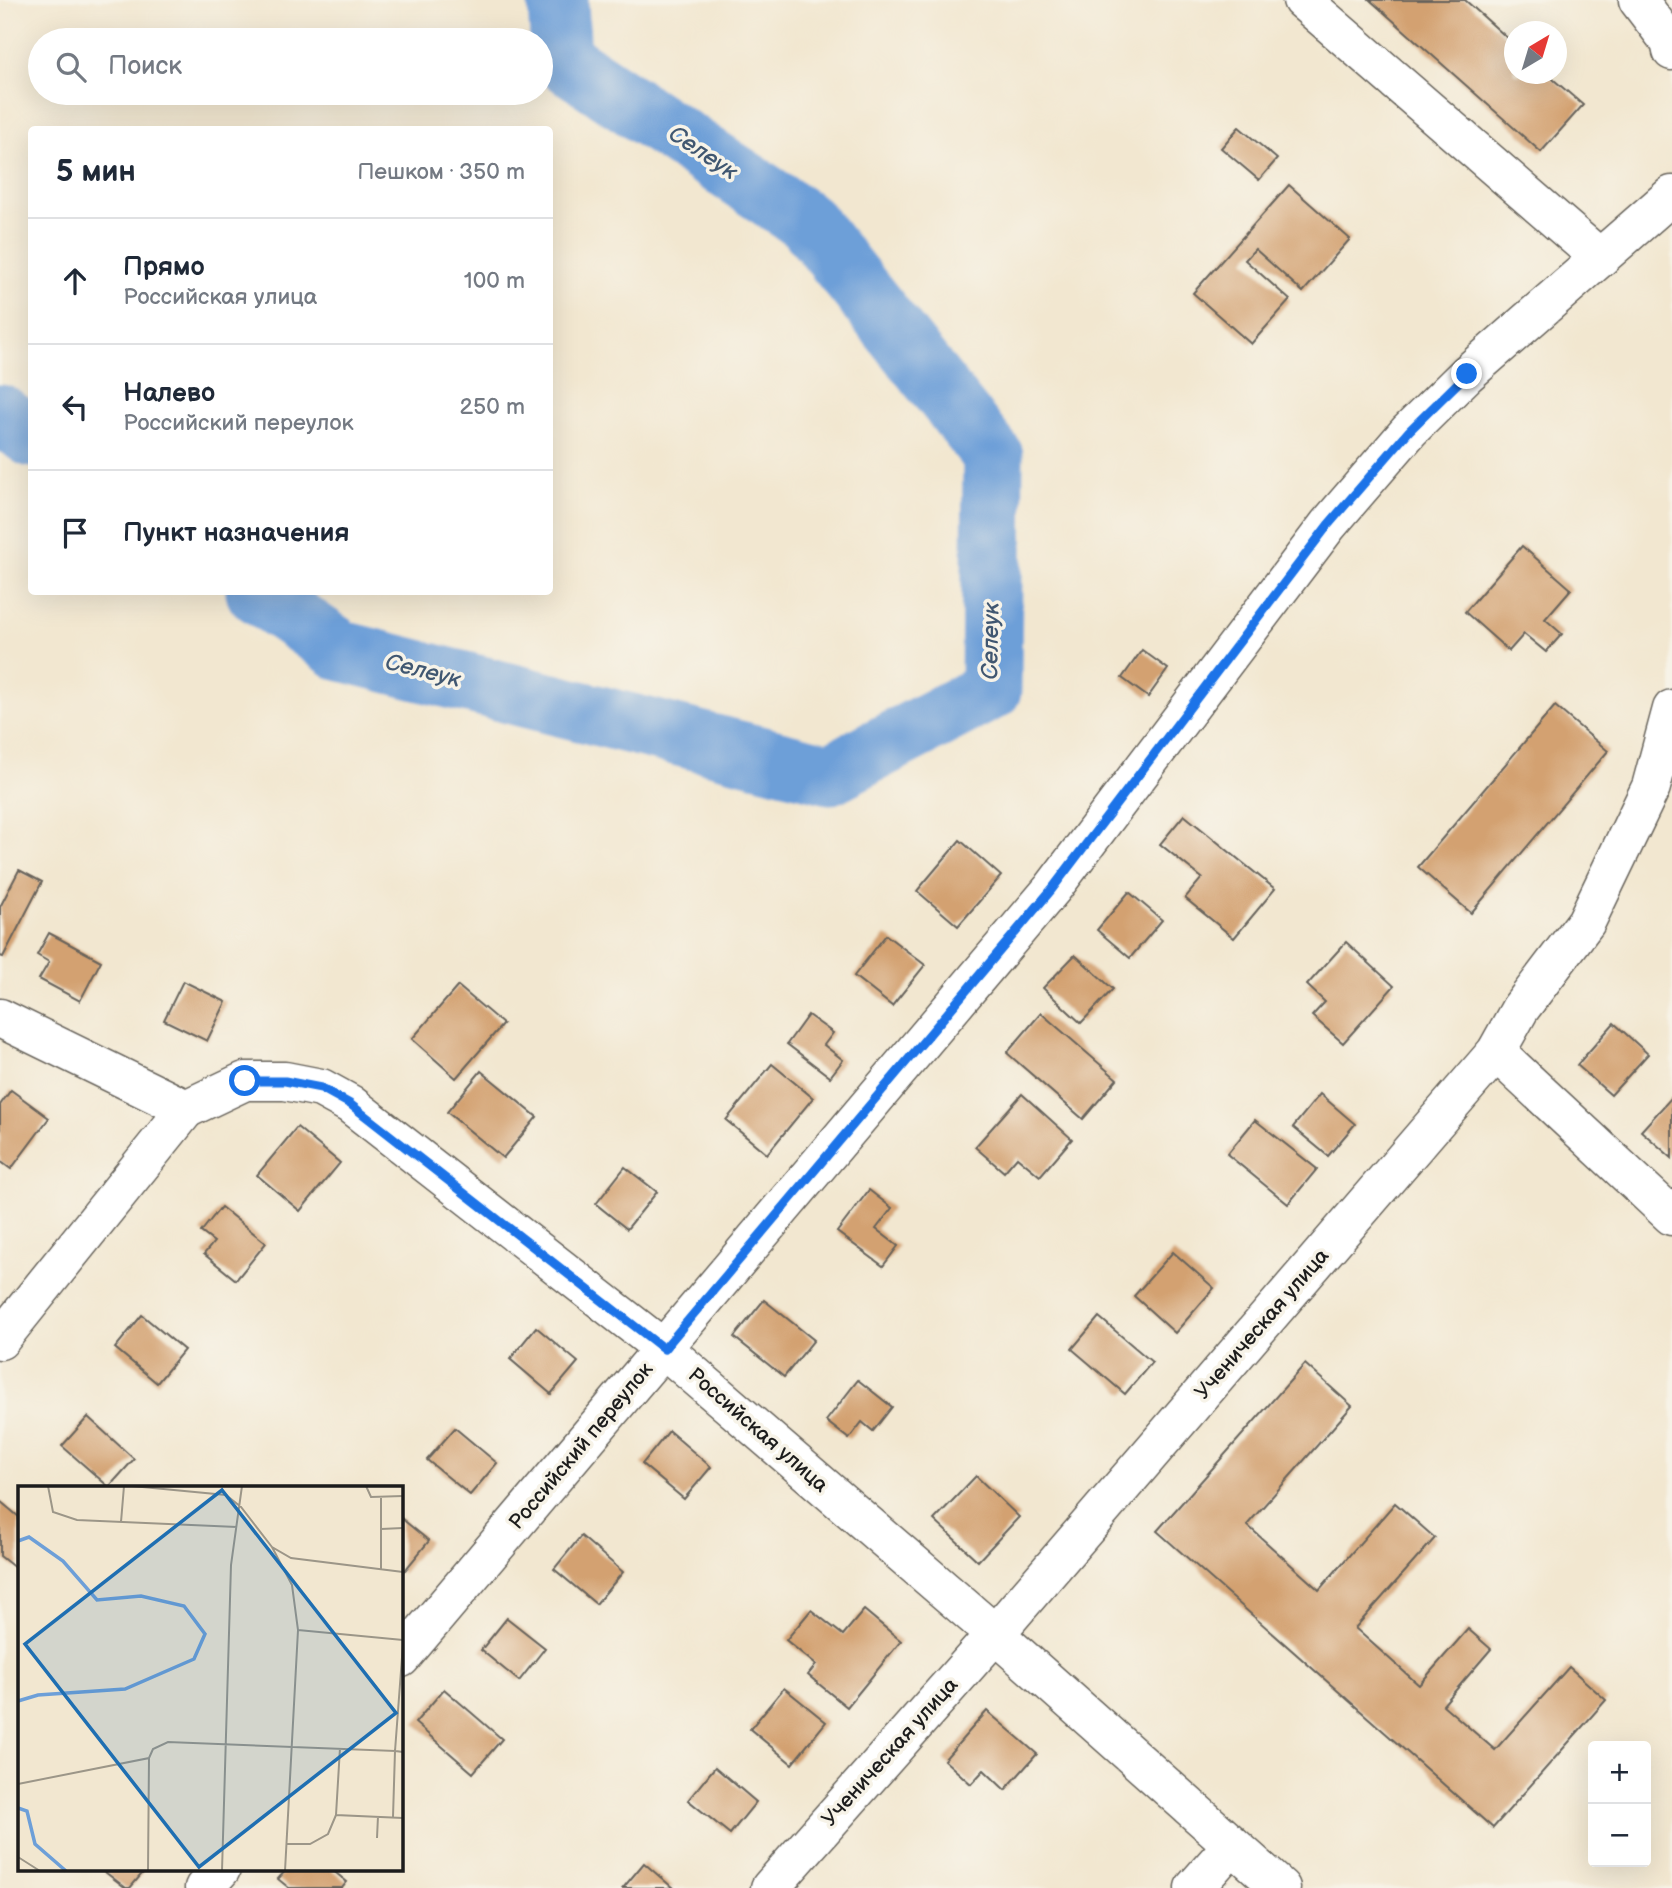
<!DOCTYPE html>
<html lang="ru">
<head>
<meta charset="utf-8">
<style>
  :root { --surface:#fff; --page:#f2f2f3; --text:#1f2937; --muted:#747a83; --line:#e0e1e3 }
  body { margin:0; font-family:"Balsamiq Sans",sans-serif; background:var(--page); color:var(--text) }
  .controls { position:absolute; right:21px; bottom:21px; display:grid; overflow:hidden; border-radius:7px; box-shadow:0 7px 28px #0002 }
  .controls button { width:63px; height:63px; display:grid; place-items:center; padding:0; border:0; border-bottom:2px solid var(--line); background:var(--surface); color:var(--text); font:35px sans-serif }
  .compass { position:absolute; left:1504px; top:21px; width:63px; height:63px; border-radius:50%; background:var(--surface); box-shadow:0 7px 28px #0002; rotate:38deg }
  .stop { position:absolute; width:21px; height:21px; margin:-16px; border:5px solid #1a73e8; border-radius:50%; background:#fff }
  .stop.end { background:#1a73e8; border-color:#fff; box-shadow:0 2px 7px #0008 }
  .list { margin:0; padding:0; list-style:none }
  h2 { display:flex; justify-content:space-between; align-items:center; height:91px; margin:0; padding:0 28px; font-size:30px }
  h2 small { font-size:23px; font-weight:400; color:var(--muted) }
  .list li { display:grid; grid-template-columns:46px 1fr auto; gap:21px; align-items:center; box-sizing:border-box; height:126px; padding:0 28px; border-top:2px solid var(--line) }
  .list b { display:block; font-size:26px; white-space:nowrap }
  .list p { margin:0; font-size:23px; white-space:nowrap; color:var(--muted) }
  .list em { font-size:23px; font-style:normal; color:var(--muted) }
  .icon { flex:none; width:38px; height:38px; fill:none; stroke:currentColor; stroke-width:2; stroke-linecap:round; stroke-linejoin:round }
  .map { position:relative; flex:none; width:1672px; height:1888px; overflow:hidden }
  .search { position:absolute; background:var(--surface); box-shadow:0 7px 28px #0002; left:28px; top:28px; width:525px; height:77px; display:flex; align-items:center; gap:18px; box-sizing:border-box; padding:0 24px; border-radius:38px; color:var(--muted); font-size:26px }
  .panel { position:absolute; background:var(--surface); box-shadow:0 7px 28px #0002; left:28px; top:126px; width:525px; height:469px; border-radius:7px }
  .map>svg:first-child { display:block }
</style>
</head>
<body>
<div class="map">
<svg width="1672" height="1888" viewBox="0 0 1672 1888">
  <rect width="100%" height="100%" fill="#f7f3e8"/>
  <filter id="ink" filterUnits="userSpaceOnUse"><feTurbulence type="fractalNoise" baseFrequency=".0143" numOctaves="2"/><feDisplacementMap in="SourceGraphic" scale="14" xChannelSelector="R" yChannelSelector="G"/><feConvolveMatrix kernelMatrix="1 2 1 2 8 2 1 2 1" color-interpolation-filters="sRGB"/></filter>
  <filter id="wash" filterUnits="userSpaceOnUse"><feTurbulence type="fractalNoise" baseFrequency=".00686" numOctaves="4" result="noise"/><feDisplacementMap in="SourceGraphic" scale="28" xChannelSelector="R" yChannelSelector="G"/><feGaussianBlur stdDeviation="1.57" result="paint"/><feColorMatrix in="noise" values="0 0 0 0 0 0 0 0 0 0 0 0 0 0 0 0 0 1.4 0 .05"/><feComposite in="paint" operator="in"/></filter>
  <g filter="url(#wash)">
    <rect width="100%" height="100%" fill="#f2e7d0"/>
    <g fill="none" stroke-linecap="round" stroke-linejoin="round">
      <!-- river -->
      <g stroke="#6d9fd8" stroke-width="61">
        <polyline points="0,415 32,437"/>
        <polyline points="256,592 342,651 830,774 991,690 993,456 807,222 561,59 558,0"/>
      </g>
    </g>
    <g id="blocks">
      <!-- building -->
      <g fill="#d3a171">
        <polygon points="1370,0 1465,0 1514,44 1514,74 1547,74 1583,105 1541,152"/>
        <polygon points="1239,127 1277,159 1259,180 1221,148"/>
        <polygon points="1289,185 1350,239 1303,292 1255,249 1245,260 1290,300 1251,344 1193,293"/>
        <polygon points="1522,546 1571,589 1545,619 1562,634 1546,652 1524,634 1509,651 1465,612"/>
        <polygon points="1142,650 1168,669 1148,697 1122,678"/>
        <polygon points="1555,706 1608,751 1471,913 1418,867"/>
        <polygon points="1184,815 1275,889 1234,938 1185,898 1202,878 1160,844"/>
        <polygon points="960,840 1001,876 958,926 917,891"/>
        <polygon points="19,870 42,882 3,957 0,956 0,907"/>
        <polygon points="1129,892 1162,920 1130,958 1097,930"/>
        <polygon points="49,933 101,961 80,1001 39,979 49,962 37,955"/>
        <polygon points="886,935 925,965 892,1006 854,976"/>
        <polygon points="1346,942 1394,986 1343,1043 1312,1016 1325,1002 1307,985"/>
        <polygon points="1075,955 1113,989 1081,1023 1043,988"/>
        <polygon points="183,981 226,1002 207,1041 164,1020"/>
        <polygon points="458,986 503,1024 456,1078 412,1039"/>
        <polygon points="1041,1013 1117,1079 1083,1119 1007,1053"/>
        <polygon points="808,1015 833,1033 824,1045 843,1060 830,1077 787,1044"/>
        <polygon points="1614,1023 1648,1054 1611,1095 1577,1065"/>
        <polygon points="772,1064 813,1098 767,1154 726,1120"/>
        <polygon points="481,1071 537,1117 503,1158 447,1112"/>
        <polygon points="11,1090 49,1118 11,1169 0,1161 0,1105"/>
        <polygon points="1022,1094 1072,1139 1040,1176 1017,1157 1004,1172 975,1147"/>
        <polygon points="1320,1094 1355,1124 1328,1156 1293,1127"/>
        <polygon points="1672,1097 1672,1158 1641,1131"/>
        <polygon points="1255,1120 1317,1169 1288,1204 1227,1154"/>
        <polygon points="297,1127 340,1163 300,1211 257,1175"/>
        <polygon points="625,1167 657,1192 627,1229 596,1204"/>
        <polygon points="869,1190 892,1208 876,1229 898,1246 883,1266 837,1232"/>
        <polygon points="221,1207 266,1243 236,1280 204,1254 214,1242 201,1232"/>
        <polygon points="1173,1252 1214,1288 1175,1333 1134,1296"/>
        <polygon points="764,1300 814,1340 784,1377 734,1337"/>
        <polygon points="142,1315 184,1350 157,1383 115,1348"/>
        <polygon points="1099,1317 1152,1362 1125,1394 1072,1349"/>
        <polygon points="536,1327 578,1362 551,1394 510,1359"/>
        <polygon points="1305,1364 1352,1406 1247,1525 1319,1590 1395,1503 1435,1538 1355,1628 1419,1685 1468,1629 1491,1649 1443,1705 1495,1750 1569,1667 1606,1700 1493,1828 1157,1531"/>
        <polygon points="858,1380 892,1407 873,1431 862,1422 849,1439 826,1421"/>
        <polygon points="88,1417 134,1459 109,1487 62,1446"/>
        <polygon points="455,1428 497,1463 470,1495 427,1460"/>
        <polygon points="669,1431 711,1467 684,1499 642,1464"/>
        <polygon points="976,1476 1019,1517 978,1561 934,1520"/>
        <polygon points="0,1501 19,1517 19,1564 15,1568 0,1556"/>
        <polygon points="401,1518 429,1541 402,1574 401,1572"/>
        <polygon points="581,1536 623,1572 596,1604 554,1569"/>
        <polygon points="811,1610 843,1635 864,1610 901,1641 847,1707 808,1675 816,1665 786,1640"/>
        <polygon points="507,1618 545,1648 519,1681 481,1650"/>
        <polygon points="784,1688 826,1722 792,1764 750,1729"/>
        <polygon points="444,1689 502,1739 473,1773 415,1723"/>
        <polygon points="987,1711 1037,1754 1005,1790 984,1770 971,1784 944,1760"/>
        <polygon points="715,1767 756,1802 730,1834 688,1800"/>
        <polygon points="644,1863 673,1888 623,1888"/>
        <polygon points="101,1869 146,1869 130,1888 126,1888"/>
        <polygon points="287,1869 331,1869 347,1882 342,1888 289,1888 278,1879"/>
      </g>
    </g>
  </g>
  <g filter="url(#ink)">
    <use href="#blocks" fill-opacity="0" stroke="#67635b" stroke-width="2"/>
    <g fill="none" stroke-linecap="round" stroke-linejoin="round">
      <!-- minor casing -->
      <g stroke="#67635b" stroke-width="41">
        <g id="minor">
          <polyline points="1302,0 1600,258"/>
          <polyline points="1638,0 1670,42 1672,51"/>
          <polyline points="0,1018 186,1109 245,1081 285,1081 321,1088 350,1104 664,1349 995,1634 1281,1888"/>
          <polyline points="1496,1052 1672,1216"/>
          <polyline points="0,1340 186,1109"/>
          <polyline points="401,1658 1052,889 1328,525 1409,431 1467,374 1672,195"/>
          <polyline points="204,1888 221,1869"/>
          <polyline points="770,1888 995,1634 1496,1052 1520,1009 1586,922 1651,787 1672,709"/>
          <polyline points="1194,1888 1232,1845"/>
        </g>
      </g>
      <!-- minor -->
      <use href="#minor" stroke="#fff" stroke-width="38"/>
    </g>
  </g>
  <g fill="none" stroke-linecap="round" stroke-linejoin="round" filter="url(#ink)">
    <!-- route -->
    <polyline stroke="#1a73e8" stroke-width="9" points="245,1081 285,1081 321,1088 350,1104 664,1349 1052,889 1328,525 1409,431 1467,374"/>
  </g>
  <g text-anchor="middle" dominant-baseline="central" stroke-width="7" stroke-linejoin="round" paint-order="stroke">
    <!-- street labels -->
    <g font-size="21" fill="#1c1c1c" stroke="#f7f3e8">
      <text transform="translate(1262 1324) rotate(-49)">Ученическая улица</text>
      <text transform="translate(758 1430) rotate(41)">Российская улица</text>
      <text transform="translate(581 1446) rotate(-50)">Российский переулок</text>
      <text transform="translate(890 1752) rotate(-48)">Ученическая улица</text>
    </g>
    <!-- water labels -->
    <g font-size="23" font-style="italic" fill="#405771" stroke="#f7f3e8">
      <text transform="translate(703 153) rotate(34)">Селеук</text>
      <text transform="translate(991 641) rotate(-89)">Селеук</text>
      <text transform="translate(423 671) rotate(14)">Селеук</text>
    </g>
  </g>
  <!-- overview -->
  <g transform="translate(18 1486)">
    <rect width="385" height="385" fill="#f2e7d0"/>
    <path fill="none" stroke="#6d9fd8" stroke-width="3.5" d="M 0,55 L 11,51 L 45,75 L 79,114 L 123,110 L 166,120 L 187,148 L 176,173 L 107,203 L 20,209 L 0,215M 0,322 L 9,325 L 17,358 L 48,385"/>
    <path fill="none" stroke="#9c9688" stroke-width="2" d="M 30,0 L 35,26 L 59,34 L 219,41M 114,0 L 208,9 L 223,21 L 254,61 L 273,72 L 385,86M 348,0 L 353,11 L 385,10M 363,11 L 363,84M 103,36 L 106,0M 363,43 L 385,42M 254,61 L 274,99 L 280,144 L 267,385M 280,144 L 385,154M 322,262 L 318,329 L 385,332M 0,298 L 131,272 L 135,263 L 150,256 L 377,265 L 385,158M 375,331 L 377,265 L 385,266M 359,352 L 360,330M 269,358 L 292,358 L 310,348 L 318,329M 0,371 L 22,385M 130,385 L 131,272M 204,385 L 213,79 L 224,0"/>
    <path fill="#1f6fb2" fill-opacity="0.15" stroke="#1f6fb2" stroke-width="3.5" d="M 204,4 L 378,227 L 181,381 L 7,158 Z"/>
    <rect width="385" height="385" fill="none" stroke="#1c1c1c" stroke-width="3.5"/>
  </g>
</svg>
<div class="controls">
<button>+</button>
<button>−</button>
</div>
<svg class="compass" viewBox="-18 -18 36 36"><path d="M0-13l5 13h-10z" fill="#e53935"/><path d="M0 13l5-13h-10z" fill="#747a83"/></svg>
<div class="stop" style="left:245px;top:1081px"></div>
<div class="stop end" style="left:1467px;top:374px"></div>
<div class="search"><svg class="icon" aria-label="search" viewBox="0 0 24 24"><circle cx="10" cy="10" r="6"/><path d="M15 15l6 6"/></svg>Поиск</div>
<section class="panel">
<h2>5 мин<small>Пешком · 350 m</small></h2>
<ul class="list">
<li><svg class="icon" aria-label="ahead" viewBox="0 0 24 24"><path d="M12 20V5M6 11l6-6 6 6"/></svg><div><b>Прямо</b><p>Российская улица</p></div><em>100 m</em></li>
<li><svg class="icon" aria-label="left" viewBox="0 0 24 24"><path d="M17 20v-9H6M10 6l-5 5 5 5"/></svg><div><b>Налево</b><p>Российский переулок</p></div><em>250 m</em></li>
<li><svg class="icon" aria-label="arrive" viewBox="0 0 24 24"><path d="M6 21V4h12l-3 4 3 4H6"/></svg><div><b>Пункт назначения</b></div></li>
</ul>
</section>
</div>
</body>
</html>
